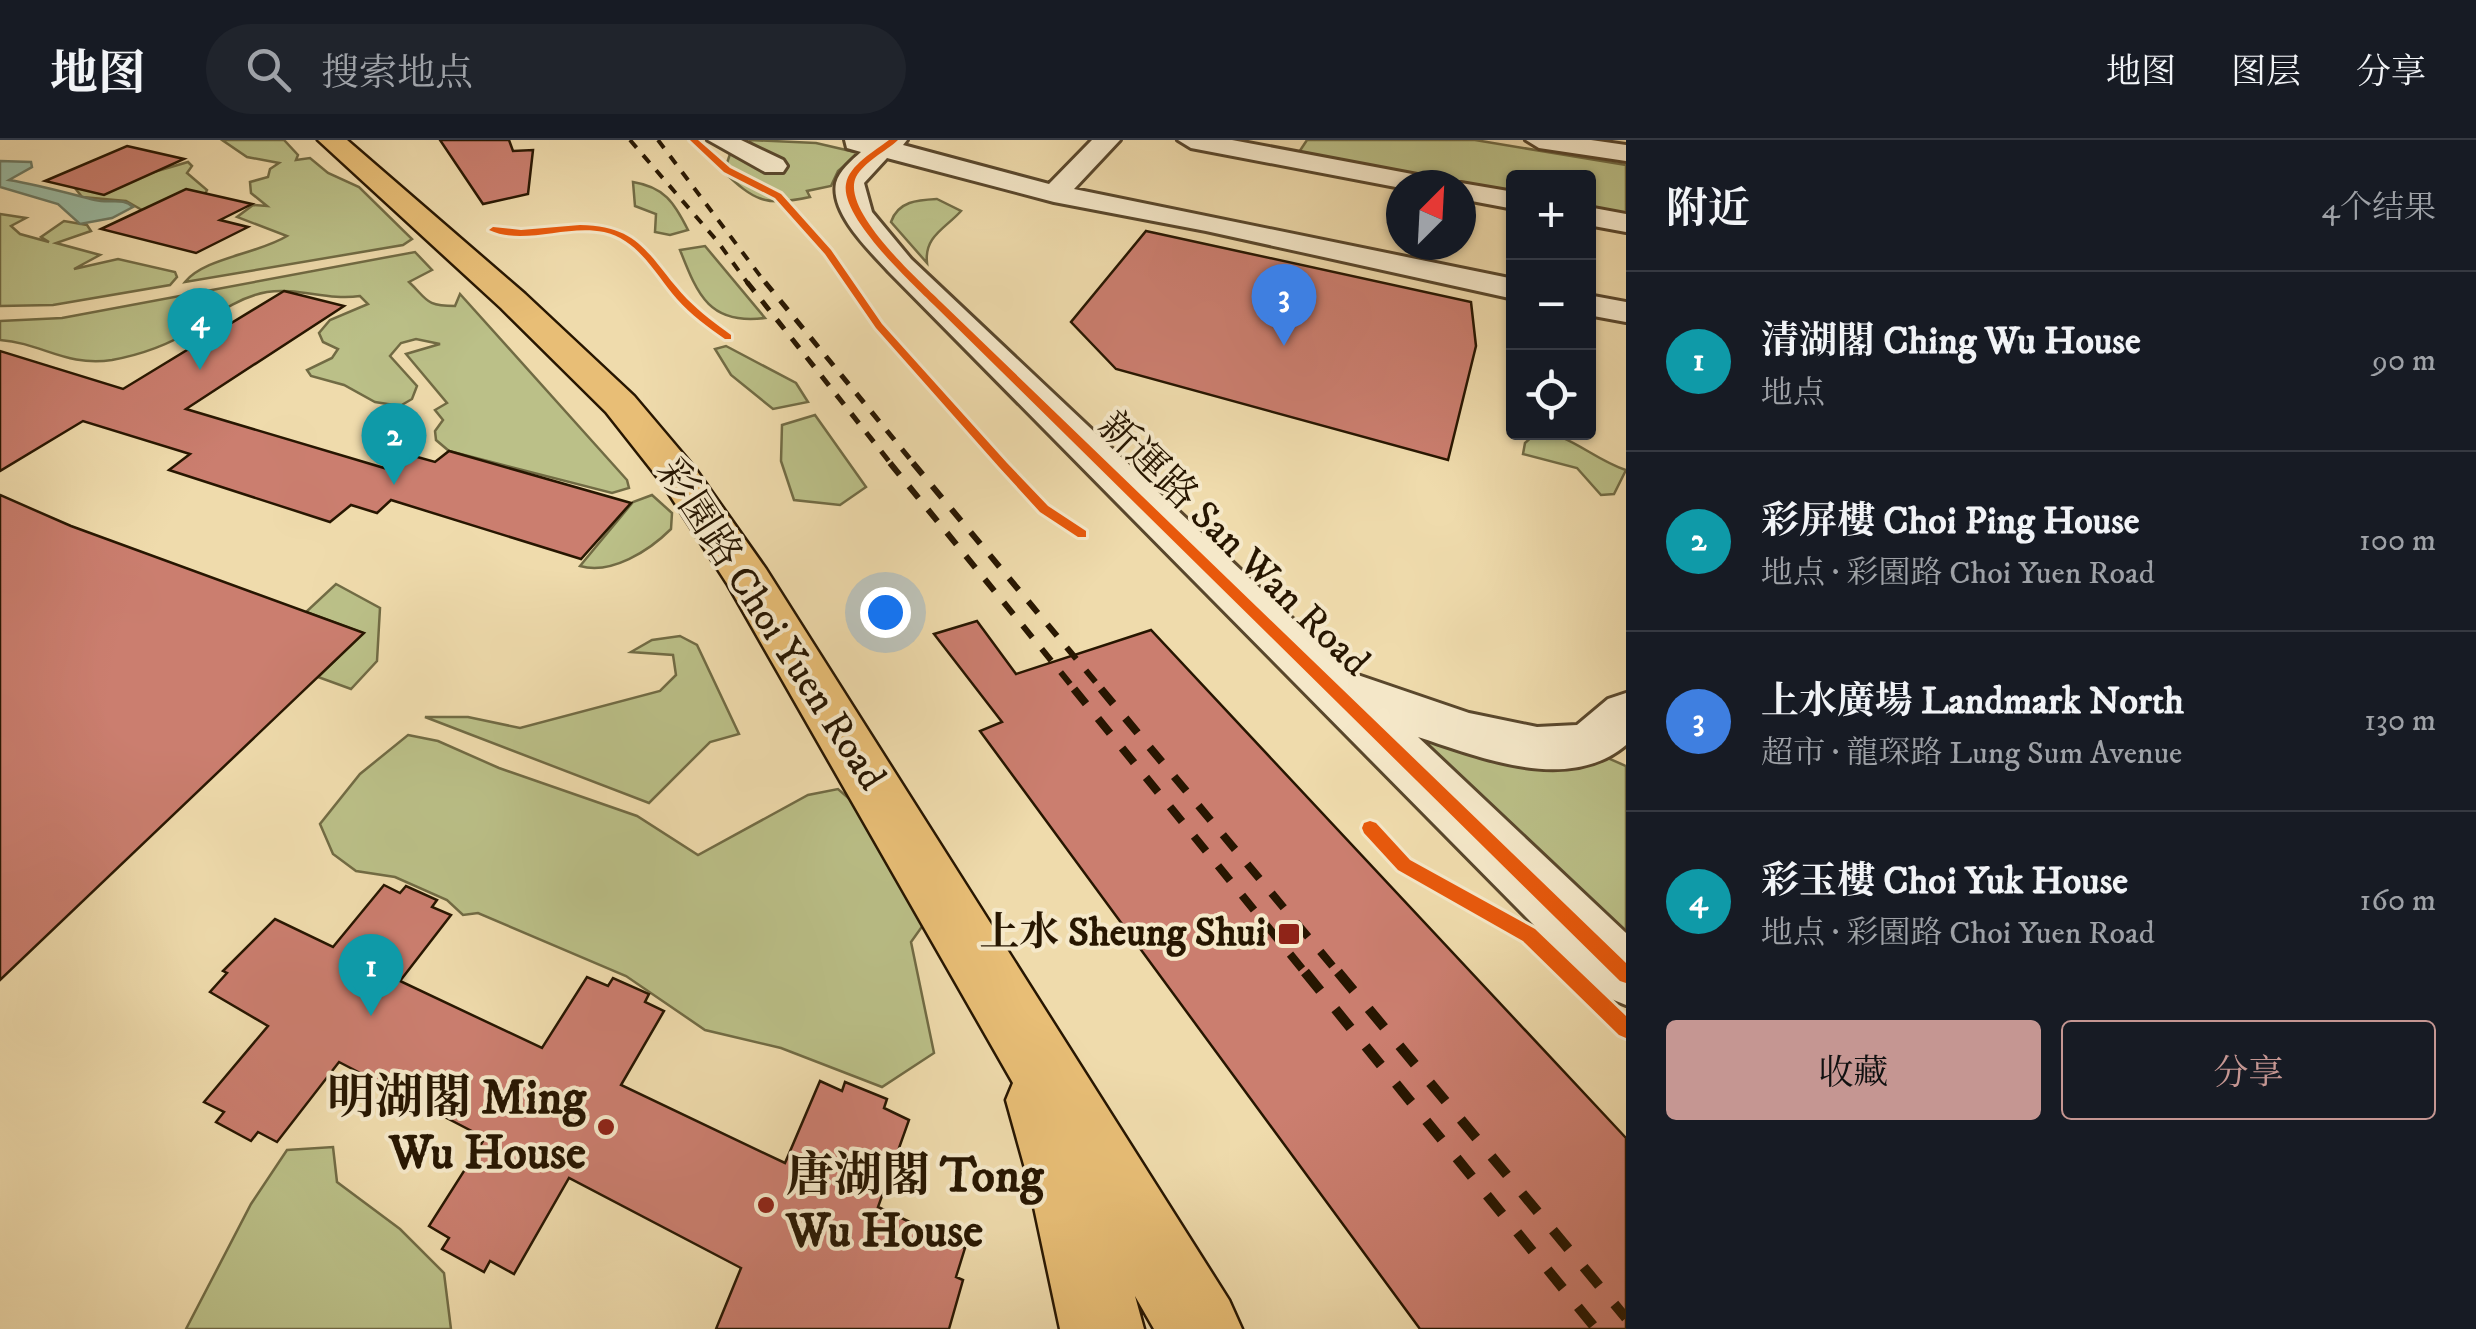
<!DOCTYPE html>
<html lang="zh">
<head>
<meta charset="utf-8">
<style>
  :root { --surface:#171b24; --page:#20242c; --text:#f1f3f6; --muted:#9ea1a6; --line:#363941; --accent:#c59692 }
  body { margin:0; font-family:"IM FELL DW Pica","Noto Serif SC",serif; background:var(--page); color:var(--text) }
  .controls { position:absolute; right:30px; top:30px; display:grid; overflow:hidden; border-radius:10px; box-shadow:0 2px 8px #0004 }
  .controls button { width:90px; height:90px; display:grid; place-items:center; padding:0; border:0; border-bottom:2px solid var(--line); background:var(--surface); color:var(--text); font:50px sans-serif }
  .compass { position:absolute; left:1386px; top:30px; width:90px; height:90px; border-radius:50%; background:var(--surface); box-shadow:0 2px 8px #0004; rotate:24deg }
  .you { position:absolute; left:885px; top:472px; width:35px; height:35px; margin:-25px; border:8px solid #fff; border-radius:50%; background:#1a73e8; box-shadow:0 0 0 15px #1a73e833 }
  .badge { display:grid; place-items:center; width:65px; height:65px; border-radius:50%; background:var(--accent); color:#fff; font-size:32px; font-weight:700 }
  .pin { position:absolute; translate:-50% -82px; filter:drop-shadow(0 2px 5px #0008) }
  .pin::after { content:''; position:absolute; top:52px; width:35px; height:30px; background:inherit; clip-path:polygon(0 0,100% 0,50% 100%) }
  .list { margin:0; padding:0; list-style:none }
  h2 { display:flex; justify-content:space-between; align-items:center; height:130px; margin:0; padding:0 40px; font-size:42px }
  h2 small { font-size:32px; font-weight:400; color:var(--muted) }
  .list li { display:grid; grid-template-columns:65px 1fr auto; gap:30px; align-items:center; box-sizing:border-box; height:180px; padding:0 40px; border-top:2px solid var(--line) }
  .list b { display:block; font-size:38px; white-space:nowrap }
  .list p { margin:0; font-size:32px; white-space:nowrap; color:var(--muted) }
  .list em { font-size:32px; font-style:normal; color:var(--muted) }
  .actions { display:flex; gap:20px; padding:30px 40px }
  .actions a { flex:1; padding:22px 0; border:2px solid var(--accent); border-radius:10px; text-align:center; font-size:35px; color:var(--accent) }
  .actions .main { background:var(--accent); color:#111 }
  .icon { flex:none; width:55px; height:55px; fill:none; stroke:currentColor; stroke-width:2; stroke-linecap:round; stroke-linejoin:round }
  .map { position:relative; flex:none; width:1626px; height:1189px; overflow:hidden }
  header { display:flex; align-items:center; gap:60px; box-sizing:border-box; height:140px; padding:0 50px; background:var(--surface); border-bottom:2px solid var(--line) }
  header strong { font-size:48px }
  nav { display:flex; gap:55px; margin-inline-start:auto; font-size:35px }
  .search { width:700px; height:90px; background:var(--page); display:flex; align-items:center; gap:25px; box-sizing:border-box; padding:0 35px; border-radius:55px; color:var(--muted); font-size:38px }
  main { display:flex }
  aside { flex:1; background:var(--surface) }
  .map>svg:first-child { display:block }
</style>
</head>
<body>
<header>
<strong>地图</strong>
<div class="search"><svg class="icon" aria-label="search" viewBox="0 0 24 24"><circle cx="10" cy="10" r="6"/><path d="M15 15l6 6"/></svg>搜索地点</div>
<nav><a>地图</a><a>图层</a><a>分享</a></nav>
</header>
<main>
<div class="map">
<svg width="1626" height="1189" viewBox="0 0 1626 1189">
  <rect width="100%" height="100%" fill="#efdbac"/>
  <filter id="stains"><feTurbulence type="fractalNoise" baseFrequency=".002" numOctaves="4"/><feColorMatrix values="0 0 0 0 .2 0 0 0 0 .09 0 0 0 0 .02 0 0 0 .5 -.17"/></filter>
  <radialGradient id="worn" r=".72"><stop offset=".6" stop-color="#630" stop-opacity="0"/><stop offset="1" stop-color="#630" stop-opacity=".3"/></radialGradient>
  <!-- green -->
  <g fill="#bbc088" stroke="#716b44" stroke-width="2.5">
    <path d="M 222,0 L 284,0 L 298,15 L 296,20 L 310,18 L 328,33 L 359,47 L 412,99 L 403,105 L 185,142 C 204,118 258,114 287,96 L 237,77 L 253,65 L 267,66 L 251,53 L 250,42 L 268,37 L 270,29 L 279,23 L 247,17 Z"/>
    <path d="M 750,0 L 816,3 L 859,13 L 838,31 L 831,46 L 807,51 L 810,57 C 764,67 754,60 724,32 L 730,14 L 742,20 L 751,15 Z"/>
    <polygon points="1307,0 1475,0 1626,25 1626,74 1589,67 1588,38 1514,38 1513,52 1299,12"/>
    <polygon points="188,22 192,26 187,33 207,50 203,58 149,74 126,61 82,57 75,48 104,36 154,32"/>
    <path d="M 633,42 C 664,47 674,62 688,90 L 670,95 L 655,92 L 656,74 L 635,66 Z"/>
    <path d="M 937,59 L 961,71 C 946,88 924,96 927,123 L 891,82 C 898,61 918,60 937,59 Z"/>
    <polygon points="0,74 26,78 11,86 20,94 49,102 41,97 64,81 87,85 91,91 56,103 100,115 74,129 118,119 175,132 177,137 170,145 53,165 0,166"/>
    <path d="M 705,106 L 765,178 C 710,185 698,156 680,110 Z"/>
    <path d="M 415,112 L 432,130 L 409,142 C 428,160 425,166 455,166 L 460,154 L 627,340 L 629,348 L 612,353 L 449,311 L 436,300 L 435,291 L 443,280 L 435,270 L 447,263 L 406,214 L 440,204 L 416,199 L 401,203 L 390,216 L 417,246 L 412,259 L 400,266 L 375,262 L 344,245 L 311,236 L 307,230 L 332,218 L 338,209 L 323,202 L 319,193 L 330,180 L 368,164 L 360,156 C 328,161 298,147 267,152 C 239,157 215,175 192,190 C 168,205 139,215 112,220 C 66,227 42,203 0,200 L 0,181 L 62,178 Z"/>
    <polygon points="726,206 796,243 808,262 773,269 731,235 715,209"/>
    <polygon points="815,275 866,347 840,365 794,360 781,321 782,285"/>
    <path d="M 1537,292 C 1568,292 1594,320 1626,330 L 1614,354 L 1601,355 L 1577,328 L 1523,314 L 1525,303 Z"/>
    <path d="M 652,355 L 672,373 L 671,389 C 649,411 611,435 580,426 L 633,362 Z"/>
    <polygon points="336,444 380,468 377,521 351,549 318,537 363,493 306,472"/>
    <polygon points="680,496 697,505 739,594 710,602 649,663 425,577 468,577 520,588 660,551 676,535 673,515 631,512 652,500"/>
    <polygon points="1470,585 1548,592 1626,626 1626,806 1560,788 1463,715 1400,632 1411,603"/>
    <polygon points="408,595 438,601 499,628 637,676 698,715 808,655 838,649 860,668 926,781 911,802 934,913 882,947 781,908 705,890 626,836 478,773 463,775 447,760 395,737 356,731 333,714 320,684 360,634"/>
    <polygon points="333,1007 337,1042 400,1089 444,1133 451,1189 186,1189 251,1064 287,1010"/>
  </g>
  <!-- water -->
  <path fill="#9bbca4" stroke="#6d7a63" stroke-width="2.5" d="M 0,21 L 31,22 L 32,27 L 9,40 C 39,45 67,53 95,60 C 110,64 123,57 133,67 L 112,78 L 80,84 L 58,64 L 0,47 Z"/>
  <!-- building -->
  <g fill="#cb7e6f" stroke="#271601" stroke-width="2.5">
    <polygon points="440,0 509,0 513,11 533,10 528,54 483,64"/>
    <polygon points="127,6 184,19 104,55 45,41"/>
    <polygon points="186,49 252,64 220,80 248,87 196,113 101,89"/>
    <polygon points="1146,91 1471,162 1476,206 1448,320 1116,229 1071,182"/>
    <polygon points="284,151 344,166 186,269 391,330 410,315 435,322 449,311 631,363 581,419 391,360 377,373 351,365 330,382 169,330 190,314 83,281 0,331 0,211 123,249"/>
    <polygon points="0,355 71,386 364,493 0,840"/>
    <polygon points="977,481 1016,534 1151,490 1626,998 1626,1189 1420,1189 980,591 1002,582 934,494"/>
    <polygon points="384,745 400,753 406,746 437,760 432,767 451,775 400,841 542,908 587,837 608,846 613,838 649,854 645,862 664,871 621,945 785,1023 820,941 842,951 845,942 887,959 884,968 909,980 878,1067 965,1108 956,1137 963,1140 949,1189 716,1189 741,1128 569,1038 514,1134 490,1121 484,1132 442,1109 449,1098 429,1086 485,998 339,922 277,1002 258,992 251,1001 216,982 224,972 204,962 268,886 210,852 227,833 223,831 275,779 333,807"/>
  </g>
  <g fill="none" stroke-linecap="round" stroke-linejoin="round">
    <!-- minor casing -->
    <g stroke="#59472c" stroke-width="6">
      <g id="minor">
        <polygon points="708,0 741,0 783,20 787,26 783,32 765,32"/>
        <path d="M 845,0 L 907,0 L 903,5 L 1049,44 L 1092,0 L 1120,0 L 1074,49 L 1514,139 L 1514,159 L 1206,91 L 1054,62 L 887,18 L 864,43 L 872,72 L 911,119 L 1349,532 L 1469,573 L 1537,587 L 1577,585 L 1608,559 L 1626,553 L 1626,605 C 1568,654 1480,617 1418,597 L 1626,793 L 1626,865 L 1604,856 L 889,132 C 871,112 830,74 836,43 C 839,31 852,20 861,12 L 847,8 Z"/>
        <polygon points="1178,0 1232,0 1428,37 1442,45 1401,45 1401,48 1191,8"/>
        <polygon points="1526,0 1591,0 1626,5 1626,21 1539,8"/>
        <polygon points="1461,43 1514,52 1514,69 1461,59 1461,45 1451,45"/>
        <polygon points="1588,67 1626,74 1626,92 1588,85"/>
        <polygon points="1588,155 1626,162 1626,182 1588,175"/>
      </g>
    </g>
    <!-- major casing -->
    <g stroke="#271601" stroke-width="5">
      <polygon id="major" points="318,0 347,0 525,154 634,256 694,327 766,429 1229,1160 1242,1189 1154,1189 1135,1156 1144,1189 1060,1189 1028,1039 1006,960 1013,943 728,445 662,343 606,272 501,168"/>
    </g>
    <!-- minor -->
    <use href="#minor" fill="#f5e8c9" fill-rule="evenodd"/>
    <!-- major -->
    <use href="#major" fill="#e8be76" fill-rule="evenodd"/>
    <!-- rail-far4 -->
    <g stroke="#271601" stroke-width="4" stroke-dasharray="10 10" stroke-linecap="butt">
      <polyline points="630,0 718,102 749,145"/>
      <polyline points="658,0 767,145"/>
    </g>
    <!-- rail-far3 -->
    <g stroke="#271601" stroke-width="5" stroke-dasharray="12 12" stroke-linecap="butt">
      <polyline points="747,142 892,325"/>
      <polyline points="765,142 915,325"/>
    </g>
    <!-- rail-far2 -->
    <g stroke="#271601" stroke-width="6" stroke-dasharray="15 15" stroke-linecap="butt">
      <polyline points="890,323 1076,551"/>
      <polyline points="913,323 1103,551"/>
    </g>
    <!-- rail-far1 -->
    <g stroke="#271601" stroke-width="8" stroke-dasharray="19 19" stroke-linecap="butt">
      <polyline points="1074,549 1307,835"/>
      <polyline points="1101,549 1340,835"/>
    </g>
    <!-- rail -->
    <g stroke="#271601" stroke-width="10" stroke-dasharray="24 24" stroke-linecap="butt">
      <polyline points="1305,832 1596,1189"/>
      <polyline points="1338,832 1626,1178"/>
    </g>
    <!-- cycleway casing -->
    <g stroke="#f5e8c9" stroke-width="6">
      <g id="cycleway">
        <polygon points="690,0 698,0 730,28 781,54 831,110 882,184 1007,323 1048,366 1086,391 1086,397 1078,397 1040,372 999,327 876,188 825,114 775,58 724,32"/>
        <path d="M 889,0 L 898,0 C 885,12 865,21 856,37 C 840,71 921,142 943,164 L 1626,823 L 1626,843 L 1620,841 L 937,168 C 914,145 840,78 846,44 C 849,25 875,11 889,0 Z"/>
        <path d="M 580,85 C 643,86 649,119 687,159 C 701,173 716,184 731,195 L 731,199 L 725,199 C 708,187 691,175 677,159 C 656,135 638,99 604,92 C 566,84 524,106 489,90 L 493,87 L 521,90 Z"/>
        <polygon points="1370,681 1376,683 1410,720 1535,789 1626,876 1626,898 1619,895 1523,801 1398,730 1364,693 1362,688 1364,683"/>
      </g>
    </g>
    <!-- cycleway -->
    <use href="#cycleway" fill="#e8590c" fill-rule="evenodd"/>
  </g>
  <!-- markers -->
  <g fill="#8f2418" stroke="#f5e8c9" stroke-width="4">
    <rect x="1277" y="782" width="24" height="24" rx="5"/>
    <circle cx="606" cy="987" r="10"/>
    <circle cx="766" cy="1065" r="10"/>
  </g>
  <g text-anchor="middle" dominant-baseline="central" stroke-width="8" stroke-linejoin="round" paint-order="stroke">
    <!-- street labels -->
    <g font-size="40" fill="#271601" stroke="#f5e8c9">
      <text transform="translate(1233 405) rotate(44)">新運路 San Wan Road</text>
      <text transform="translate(770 485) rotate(57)">彩園路 Choi Yuen Road</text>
    </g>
    <!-- poi labels -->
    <g font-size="40" font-weight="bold" fill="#271601" stroke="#f5e8c9" text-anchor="end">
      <text x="1266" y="794">上水 Sheung Shui</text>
    </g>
    <!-- near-poi labels -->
    <g font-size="48" font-weight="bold" fill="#271601" stroke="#f5e8c9" text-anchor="end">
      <text x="586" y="959">明湖閣 Ming<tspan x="586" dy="55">Wu House</tspan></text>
      <text x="786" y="1037" text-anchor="start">唐湖閣 Tong<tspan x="786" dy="55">Wu House</tspan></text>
    </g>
  </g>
  <rect width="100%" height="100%" filter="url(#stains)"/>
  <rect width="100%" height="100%" fill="url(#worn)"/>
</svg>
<div class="controls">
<button>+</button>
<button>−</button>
<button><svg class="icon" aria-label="locate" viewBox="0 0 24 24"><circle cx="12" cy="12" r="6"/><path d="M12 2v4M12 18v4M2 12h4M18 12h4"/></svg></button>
</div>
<svg class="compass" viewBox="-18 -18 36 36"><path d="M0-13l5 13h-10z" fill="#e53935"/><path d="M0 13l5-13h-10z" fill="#9ea1a6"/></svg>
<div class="you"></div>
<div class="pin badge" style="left:371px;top:876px;background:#0f9aa8">1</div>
<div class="pin badge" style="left:394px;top:345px;background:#0f9aa8">2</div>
<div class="pin badge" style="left:1284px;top:206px;background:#3f7fe0">3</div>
<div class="pin badge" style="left:200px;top:230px;background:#0f9aa8">4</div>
</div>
<aside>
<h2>附近<small>4个结果</small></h2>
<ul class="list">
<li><span class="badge" style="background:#0f9aa8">1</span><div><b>清湖閣 Ching Wu House</b><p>地点</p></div><em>90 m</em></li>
<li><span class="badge" style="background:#0f9aa8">2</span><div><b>彩屏樓 Choi Ping House</b><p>地点 · 彩園路 Choi Yuen Road</p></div><em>100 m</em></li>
<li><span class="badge" style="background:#3f7fe0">3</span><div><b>上水廣場 Landmark North</b><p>超市 · 龍琛路 Lung Sum Avenue</p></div><em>130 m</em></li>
<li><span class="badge" style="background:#0f9aa8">4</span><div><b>彩玉樓 Choi Yuk House</b><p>地点 · 彩園路 Choi Yuen Road</p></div><em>160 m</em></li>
</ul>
<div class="actions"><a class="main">收藏</a><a>分享</a></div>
</aside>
</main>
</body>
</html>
